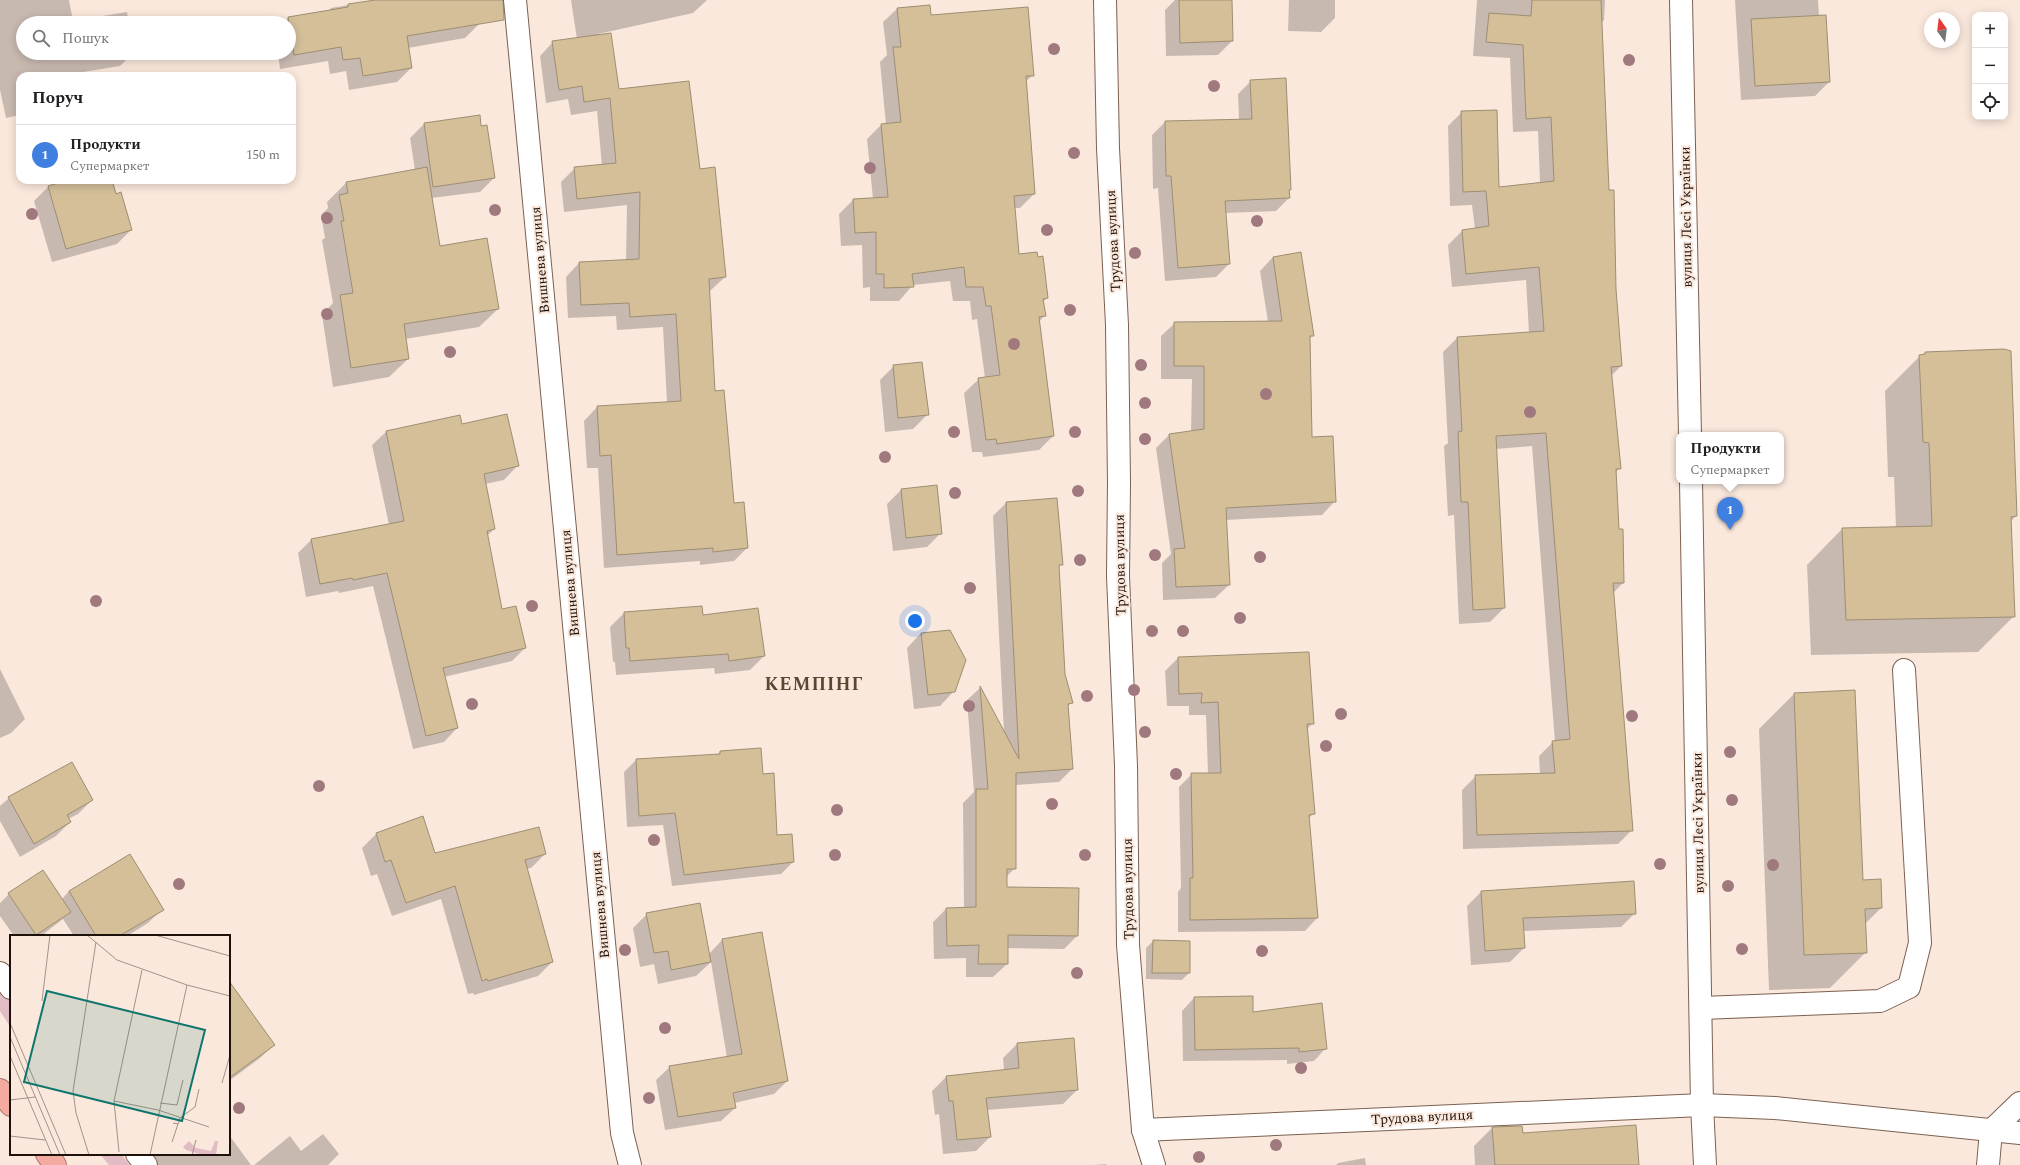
<!DOCTYPE html>
<html lang="uk">
<head>
<meta charset="utf-8">
<style>
  :root { --surface:#fff; --page:#f2f2f2; --text:#202124; --muted:#757577; --line:#e0e0e0; --accent:#2563eb }
  body { margin:0; font-family:Spectral,serif; background:var(--page); color:var(--text) }
  .controls { position:absolute; right:12px; top:12px; display:grid; overflow:hidden; border-radius:8px; box-shadow:0 2px 10px #0003 }
  .controls button { width:36px; height:36px; display:grid; place-items:center; padding:0; border:0; border-bottom:1px solid var(--line); background:var(--surface); color:var(--text); font:20px sans-serif }
  .compass { position:absolute; left:1924px; top:12px; width:36px; height:36px; border-radius:50%; background:var(--surface); box-shadow:0 2px 10px #0003; rotate:346deg }
  .you { position:absolute; left:915px; top:621px; width:14px; height:14px; margin:-10px; border:3px solid #fff; border-radius:50%; background:#1a73e8; box-shadow:0 0 0 6px #1a73e833 }
  .badge { display:grid; place-items:center; width:26px; height:26px; border-radius:50%; background:var(--accent); color:#fff; font-size:13px; font-weight:700 }
  .pin { position:absolute; translate:-50% -33px; filter:drop-shadow(0 1px 2px #0008) }
  .pin::after { content:''; position:absolute; top:21px; width:14px; height:12px; background:inherit; clip-path:polygon(0 0,100% 0,50% 100%) }
  .popup { position:absolute; left:1676px; top:432px; width:108px; height:52px; box-sizing:border-box; display:grid; place-content:center; border-radius:8px; background:var(--surface); filter:drop-shadow(0 1px 3px #0005); font-size:13px; white-space:nowrap; color:var(--muted) }
  .popup b { font-size:15px; color:var(--text) }
  .popup::after { content:''; position:absolute; left:50%; top:100%; margin-left:-8px; border:8px solid transparent; border-top-color:var(--surface) }
  .list { margin:0; padding:0; list-style:none }
  h2 { display:flex; justify-content:space-between; align-items:center; height:52px; margin:0; padding:0 16px; font-size:17px }
  h2 small { font-size:13px; font-weight:400; color:var(--muted) }
  .list li { display:grid; grid-template-columns:26px 1fr auto; gap:12px; align-items:center; box-sizing:border-box; height:60px; padding:0 16px; border-top:1px solid var(--line) }
  .list b { display:block; font-size:15px; white-space:nowrap }
  .list p { margin:0; font-size:13px; white-space:nowrap; color:var(--muted) }
  .list em { font-size:13px; font-style:normal; color:var(--muted) }
  .icon { flex:none; width:22px; height:22px; fill:none; stroke:currentColor; stroke-width:2; stroke-linecap:round; stroke-linejoin:round }
  .map { position:relative; flex:none; width:2020px; height:1165px; overflow:hidden }
  .search { position:absolute; background:var(--surface); box-shadow:0 2px 10px #0003; left:16px; top:16px; width:280px; height:44px; display:flex; align-items:center; gap:10px; box-sizing:border-box; padding:0 14px; border-radius:22px; color:var(--muted); font-size:15px }
  .panel { position:absolute; background:var(--surface); box-shadow:0 2px 10px #0003; left:16px; top:72px; width:280px; height:112px; border-radius:12px }
  .map>svg:first-child { display:block }
</style>
</head>
<body>
<div class="map">
<svg width="2020" height="1165" viewBox="0 0 2020 1165">
  <rect width="100%" height="100%" fill="#fbe8dc"/>
  <!-- grass -->
  <g fill="#e1bcc5">
    <polygon points="0,987 11,1002 11,1028 0,1011"/>
    <polygon points="100,1154 121,1154 130,1165 109,1165"/>
  </g>
  <!-- shadow -->
  <g fill="#0003">
    <polygon points="0,0 69,0 73,21 127,12 129,23 23,23 23,53 133,53 120,66 83,72 84,76 20,76 20,115 6,118 0,90"/>
    <polygon points="377,0 475,0 479,24 465,38 408,48 411,68 397,82 349,90 346,71 330,74 328,61 280,69 278,53 289,53 289,23 283,23 288,18 328,12 331,8"/>
    <polygon points="571,0 707,0 693,13 598,34 618,90 699,170 725,277 711,290 708,290 714,392 733,505 747,548 734,561 700,565 700,561 604,568 598,468 587,468 584,421 597,407 667,403 663,327 617,330 616,316 568,318 566,277 579,263 626,260 627,205 564,212 561,182 575,168 602,166 597,111 571,115 568,99 546,103 540,56 553,42 577,39"/>
    <polygon points="1175,0 1231,0 1232,41 1218,55 1166,56 1165,10"/>
    <polygon points="1289,0 1335,0 1335,18 1321,32 1288,31"/>
    <polygon points="1463,0 1605,0 1604,20 1601,23 1608,191 1621,366 1611,376 1620,468 1615,473 1623,583 1613,593 1632,830 1618,844 1463,849 1462,790 1476,776 1540,774 1539,756 1553,742 1555,742 1532,446 1496,449 1504,608 1490,622 1459,624 1454,515 1448,516 1444,446 1448,443 1443,352 1457,338 1529,333 1526,280 1452,287 1448,245 1462,231 1475,229 1472,205 1450,206 1448,126 1462,112 1498,188 1540,183 1538,131 1513,132 1510,58 1473,56 1477,0"/>
    <polygon points="1735,0 1818,0 1819,16 1825,16 1829,82 1815,96 1741,100"/>
    <polygon points="929,5 930,16 1033,75 1025,82 1034,194 1020,208 1014,208 1019,255 1047,298 1043,302 1044,316 1039,322 1053,436 1039,450 983,457 982,452 972,452 964,393 979,379 985,378 977,319 972,320 970,301 953,301 950,281 913,285 899,301 870,301 870,287 863,288 862,245 841,246 839,214 853,200 873,199 867,139 881,125 886,125 880,62 887,55 883,22 898,8"/>
    <polygon points="1251,81 1290,189 1288,192 1289,198 1276,211 1225,213 1229,264 1216,277 1165,281 1158,188 1153,189 1152,135 1165,122 1239,120 1238,94"/>
    <polygon points="424,124 480,127 494,178 480,192 431,198 439,247 498,309 479,327 405,339 408,359 389,377 333,387 322,315 333,303 322,240 325,238 321,215 328,208 327,202 346,183 415,170 410,138"/>
    <polygon points="72,180 111,180 131,230 117,244 52,262 34,201 48,187"/>
    <polygon points="1273,257 1313,335 1309,339 1311,438 1335,501 1322,515 1226,520 1229,585 1215,598 1163,600 1162,563 1171,554 1156,448 1169,435 1191,432 1192,379 1161,379 1161,336 1175,323 1268,322 1260,271"/>
    <polygon points="1925,353 2016,516 2011,521 2014,616 1978,652 1811,655 1807,565 1842,529 1896,528 1894,477 1888,477 1885,391 1920,356"/>
    <polygon points="894,366 927,415 913,429 885,432 880,380"/>
    <polygon points="459,416 461,425 517,466 504,480 485,484 494,529 487,536 501,610 525,648 512,661 444,677 457,728 444,742 413,749 373,586 339,593 338,591 306,597 298,553 311,540 389,525 372,445 386,432"/>
    <polygon points="901,490 941,533 927,547 893,551 887,504"/>
    <polygon points="1006,503 1061,564 1058,567 1064,674 1071,703 1067,707 1072,769 1059,782 1015,785 1015,868 1006,877 1006,888 1077,936 1064,949 1007,948 1007,964 993,977 966,977 966,958 934,959 933,922 946,909 964,908 963,803 974,792 967,700 980,688 1004,733 993,516"/>
    <polygon points="624,613 702,617 764,656 750,670 715,674 714,668 616,675 615,662 613,662 610,627"/>
    <polygon points="921,633 954,691 940,706 914,709 907,648"/>
    <polygon points="1178,658 1313,723 1306,730 1314,813 1308,819 1317,918 1305,931 1178,932 1178,892 1181,888 1179,787 1192,774 1208,774 1206,715 1189,715 1189,706 1167,706 1165,671"/>
    <polygon points="0,669 25,719 11,733 0,738"/>
    <polygon points="1794,694 1862,881 1881,908 1865,924 1866,952 1830,988 1769,990 1759,729"/>
    <polygon points="720,752 762,775 776,836 793,862 781,874 672,886 663,825 627,827 624,772 636,760 717,755"/>
    <polygon points="9,798 92,800 78,814 68,819 70,822 56,836 20,857 0,821 0,806"/>
    <polygon points="422,817 435,854 545,854 531,868 526,869 552,962 538,976 474,995 473,993 468,994 441,899 392,916 377,874 371,876 362,848 376,834"/>
    <polygon points="69,891 162,909 148,923 127,936 74,936 63,919 41,936 14,936 0,916 0,903 9,894 62,899"/>
    <polygon points="1481,892 1635,913 1621,927 1523,931 1524,948 1510,962 1471,965 1467,906"/>
    <polygon points="647,914 709,954 722,940 787,1081 774,1094 734,1103 735,1108 721,1121 665,1130 656,1080 670,1067 727,1058 711,962 696,976 658,984 654,964 640,967 633,928"/>
    <polygon points="1153,941 1189,973 1182,980 1146,979 1146,948"/>
    <polygon points="1194,998 1252,1014 1326,1048 1314,1061 1287,1064 1287,1060 1183,1061 1182,1011"/>
    <polygon points="229,1008 274,1045 260,1058 229,1081"/>
    <polygon points="1017,1044 1077,1090 1063,1104 987,1110 990,1137 976,1151 943,1154 939,1114 935,1115 932,1091 946,1077 1004,1070 1003,1058"/>
    <polygon points="1521,1127 1522,1134 1638,1165 1475,1165 1474,1146 1492,1128"/>
    <polygon points="323,1134 339,1154 328,1165 254,1165 290,1136 301,1151"/>
    <polygon points="229,1135 251,1165 139,1165 129,1154 229,1154"/>
    <polygon points="1365,1158 1366,1165 1336,1165 1338,1163"/>
    <polygon points="1106,1164 1106,1165 1093,1165"/>
  </g>
  <!-- building -->
  <g fill="#d4bf99" stroke="#9d8e72">
    <polygon points="375,0 503,0 504,20 407,36 412,68 363,76 360,58 343,60 341,47 294,55 288,17 348,7 348,4"/>
    <polygon points="1179,0 1232,0 1233,41 1180,43"/>
    <polygon points="1532,0 1601,0 1609,190 1614,190 1616,289 1622,366 1611,367 1621,469 1616,469 1619,529 1623,529 1624,583 1613,583 1633,831 1477,835 1475,775 1555,773 1552,741 1570,739 1546,433 1496,436 1505,608 1473,610 1468,502 1461,502 1458,432 1462,431 1457,337 1544,331 1539,267 1466,274 1462,230 1489,226 1486,191 1463,192 1461,111 1497,110 1499,187 1554,181 1551,117 1526,119 1523,45 1486,42 1489,13 1531,16"/>
    <polygon points="930,5 931,15 1028,7 1034,76 1026,76 1035,194 1014,196 1019,254 1037,252 1038,257 1043,256 1048,298 1043,299 1046,316 1039,317 1054,436 997,444 996,439 986,440 978,378 1000,375 991,306 986,306 983,287 966,287 964,267 912,274 914,287 884,288 884,274 876,274 876,232 855,233 853,199 888,197 881,124 901,122 893,47 901,47 897,8"/>
    <polygon points="1826,15 1830,82 1755,86 1751,19"/>
    <polygon points="611,33 619,89 689,81 700,169 715,167 726,277 709,279 715,391 724,390 734,503 744,502 748,548 713,552 713,548 617,555 611,455 600,456 597,406 681,401 676,314 630,317 629,303 581,305 579,262 639,259 640,192 577,199 574,167 616,163 610,98 584,102 582,86 559,90 552,41"/>
    <polygon points="1286,78 1291,190 1289,190 1290,198 1225,201 1230,264 1178,268 1171,176 1166,176 1165,121 1252,119 1250,80"/>
    <polygon points="480,115 481,126 487,125 495,178 433,187 424,123"/>
    <polygon points="427,167 440,246 487,238 499,309 404,324 409,359 351,368 340,295 353,293 341,221 344,221 339,195 348,193 346,182"/>
    <polygon points="68,180 112,180 116,194 121,192 132,230 66,249 48,186"/>
    <polygon points="1301,252 1314,336 1310,336 1312,437 1333,436 1336,502 1226,508 1230,585 1176,587 1174,549 1185,548 1169,434 1204,429 1204,366 1174,366 1174,322 1282,321 1273,257"/>
    <polygon points="2004,349 2011,351 2017,516 2011,517 2015,617 1846,620 1842,528 1932,526 1929,443 1923,442 1919,355 1925,354 1925,352"/>
    <polygon points="922,362 929,415 898,418 893,365"/>
    <polygon points="507,414 519,466 484,474 495,529 487,531 502,609 516,606 526,648 443,668 458,728 426,736 387,573 353,580 352,578 320,584 311,539 404,521 386,431 460,415 462,424"/>
    <polygon points="937,485 942,534 906,538 901,489"/>
    <polygon points="1057,498 1063,565 1059,565 1065,674 1073,703 1068,704 1073,769 1016,773 1016,869 1007,869 1007,887 1079,888 1078,936 1008,935 1008,964 978,964 979,945 947,946 946,908 976,907 976,789 988,789 980,686 1019,759 1006,502"/>
    <polygon points="702,606 703,615 758,608 765,656 729,661 728,654 630,661 629,648 626,648 624,612"/>
    <polygon points="950,630 966,660 955,692 928,695 921,633"/>
    <polygon points="1309,652 1314,724 1307,724 1315,814 1309,815 1318,918 1190,920 1190,878 1193,878 1191,773 1221,773 1218,702 1201,703 1202,693 1179,694 1178,657"/>
    <polygon points="1855,690 1863,880 1881,879 1882,908 1865,909 1867,953 1804,955 1794,693"/>
    <polygon points="761,748 763,774 774,773 777,835 792,834 794,862 684,875 675,813 639,816 636,759 720,754 720,751"/>
    <polygon points="72,762 93,800 67,815 71,822 34,844 8,797"/>
    <polygon points="423,816 435,853 539,827 546,854 525,860 553,962 488,981 487,979 482,981 455,886 406,903 391,860 385,862 376,833"/>
    <polygon points="130,854 164,910 119,936 96,936 69,891"/>
    <polygon points="43,870 71,912 36,935 8,893"/>
    <polygon points="1634,881 1636,914 1523,918 1525,948 1485,951 1481,891"/>
    <polygon points="700,903 711,962 671,970 668,951 654,953 646,913"/>
    <polygon points="762,932 788,1081 733,1093 736,1108 678,1117 669,1066 742,1054 722,939"/>
    <polygon points="1153,940 1190,941 1190,973 1152,973"/>
    <polygon points="229,981 275,1045 229,1078"/>
    <polygon points="1253,996 1253,1012 1322,1003 1327,1049 1299,1052 1299,1048 1195,1050 1194,997"/>
    <polygon points="1074,1038 1078,1090 986,1098 991,1137 957,1140 953,1101 949,1101 946,1076 1019,1068 1017,1043"/>
    <polygon points="1636,1125 1639,1165 1495,1165 1492,1127 1522,1126 1523,1133"/>
  </g>
  <g fill="none" stroke-linecap="round" stroke-linejoin="round">
    <!-- lane casing -->
    <g stroke="#7c6150" stroke-width="24">
      <g id="lane">
        <polyline points="1701,1008 1880,1001 1909,987 1920,943 1904,670"/>
        <polyline points="1143,1130 1702,1105 1775,1108 2020,1133"/>
        <polyline points="1988,1165 1991,1131 2020,1103"/>
      </g>
    </g>
    <!-- street casing -->
    <g stroke="#7c6150" stroke-width="24">
      <g id="street">
        <polyline points="515,0 622,1133 630,1165"/>
        <polyline points="1105,0 1108,148 1117,325 1119,482 1118,576 1126,766 1128,945 1143,1130 1154,1165"/>
        <polyline points="1681,0 1690,435"/>
        <polyline points="1691,481 1702,1105 1705,1165"/>
        <polyline points="0,973 11,988"/>
        <polyline points="137,1154 146,1165"/>
      </g>
    </g>
    <!-- highway casing -->
    <g stroke="#a8756c" stroke-width="24">
      <g id="highway">
        <polyline points="0,1090 11,1105"/>
        <polyline points="47,1154 55,1165"/>
      </g>
    </g>
    <!-- lane -->
    <use href="#lane" stroke="#fff" stroke-width="22"/>
    <!-- street -->
    <use href="#street" stroke="#fff" stroke-width="22"/>
    <!-- highway -->
    <use href="#highway" stroke="#f3aaa0" stroke-width="22"/>
  </g>
  <!-- trees -->
  <g fill="#a0797e">
    <circle cx="1054" cy="49" r="6"/>
    <circle cx="1629" cy="60" r="6"/>
    <circle cx="1214" cy="86" r="6"/>
    <circle cx="1074" cy="153" r="6"/>
    <circle cx="870" cy="168" r="6"/>
    <circle cx="495" cy="210" r="6"/>
    <circle cx="32" cy="214" r="6"/>
    <circle cx="327" cy="218" r="6"/>
    <circle cx="1257" cy="221" r="6"/>
    <circle cx="1047" cy="230" r="6"/>
    <circle cx="1135" cy="253" r="6"/>
    <circle cx="1070" cy="310" r="6"/>
    <circle cx="327" cy="314" r="6"/>
    <circle cx="1014" cy="344" r="6"/>
    <circle cx="450" cy="352" r="6"/>
    <circle cx="1141" cy="365" r="6"/>
    <circle cx="1266" cy="394" r="6"/>
    <circle cx="1145" cy="403" r="6"/>
    <circle cx="1530" cy="412" r="6"/>
    <circle cx="954" cy="432" r="6"/>
    <circle cx="1075" cy="432" r="6"/>
    <circle cx="1145" cy="439" r="6"/>
    <circle cx="885" cy="457" r="6"/>
    <circle cx="1078" cy="491" r="6"/>
    <circle cx="955" cy="493" r="6"/>
    <circle cx="1155" cy="555" r="6"/>
    <circle cx="1260" cy="557" r="6"/>
    <circle cx="1080" cy="560" r="6"/>
    <circle cx="970" cy="588" r="6"/>
    <circle cx="96" cy="601" r="6"/>
    <circle cx="532" cy="606" r="6"/>
    <circle cx="1240" cy="618" r="6"/>
    <circle cx="1152" cy="631" r="6"/>
    <circle cx="1183" cy="631" r="6"/>
    <circle cx="1134" cy="690" r="6"/>
    <circle cx="1087" cy="696" r="6"/>
    <circle cx="472" cy="704" r="6"/>
    <circle cx="969" cy="706" r="6"/>
    <circle cx="1341" cy="714" r="6"/>
    <circle cx="1632" cy="716" r="6"/>
    <circle cx="1145" cy="732" r="6"/>
    <circle cx="1326" cy="746" r="6"/>
    <circle cx="1730" cy="752" r="6"/>
    <circle cx="1176" cy="774" r="6"/>
    <circle cx="319" cy="786" r="6"/>
    <circle cx="1732" cy="800" r="6"/>
    <circle cx="1052" cy="804" r="6"/>
    <circle cx="837" cy="810" r="6"/>
    <circle cx="654" cy="840" r="6"/>
    <circle cx="835" cy="855" r="6"/>
    <circle cx="1085" cy="855" r="6"/>
    <circle cx="1660" cy="864" r="6"/>
    <circle cx="1773" cy="865" r="6"/>
    <circle cx="179" cy="884" r="6"/>
    <circle cx="1728" cy="886" r="6"/>
    <circle cx="1742" cy="949" r="6"/>
    <circle cx="625" cy="950" r="6"/>
    <circle cx="1262" cy="951" r="6"/>
    <circle cx="1077" cy="973" r="6"/>
    <circle cx="665" cy="1028" r="6"/>
    <circle cx="1301" cy="1068" r="6"/>
    <circle cx="649" cy="1098" r="6"/>
    <circle cx="239" cy="1108" r="6"/>
    <circle cx="1276" cy="1145" r="6"/>
    <circle cx="1199" cy="1157" r="6"/>
  </g>
  <g text-anchor="middle" dominant-baseline="central" stroke-width="4" stroke-linejoin="round" paint-order="stroke">
    <!-- street labels -->
    <g font-size="14" fill="#1d120b" stroke="#fbe8dc">
      <text transform="translate(1686 217) rotate(-91)">вулиця Лесі Українки</text>
      <text transform="translate(1113 241) rotate(-93)">Трудова вулиця</text>
      <text transform="translate(540 260) rotate(-95)">Вишнева вулиця</text>
      <text transform="translate(1120 565) rotate(-91)">Трудова вулиця</text>
      <text transform="translate(570 583) rotate(-95)">Вишнева вулиця</text>
      <text transform="translate(1698 823) rotate(-91)">вулиця Лесі Українки</text>
      <text transform="translate(1128 889) rotate(-91)">Трудова вулиця</text>
      <text transform="translate(600 905) rotate(-95)">Вишнева вулиця</text>
      <text transform="translate(1422 1117) rotate(-3)">Трудова вулиця</text>
    </g>
    <!-- district labels -->
    <g font-size="18" font-weight="bold" letter-spacing="1" fill="#5d4534" stroke="#fbe8dc">
      <text x="814" y="684">КЕМПІНГ</text>
    </g>
  </g>
  <!-- overview -->
  <g transform="translate(10 935)">
    <rect width="220" height="220" fill="#fbe8dc"/>
    <path d="M 179,206 L 186,213 L 201,216 L 205,206 L 208,206 L 206,220 L 192,220 L 176,215 L 173,212 Z" fill="#e1bcc5"/>
    <path fill="none" stroke="#a29288" stroke-width="1" d="M 77,0 L 107,25 L 177,50 L 220,61M 145,0 L 220,21M 32,66 L 40,0M 0,88 L 56,220M 0,102 L 50,220M 0,121 L 42,220M 212,148 L 220,120M 0,165 L 25,162M 104,166 L 148,175 L 199,192M 150,168 L 167,170 L 173,145M 163,188 L 168,189 L 170,183 L 185,172 L 189,154M 0,201 L 35,205M 162,207 L 168,189M 109,217 L 104,166 L 132,35M 79,220 L 66,178 L 63,156 L 86,7M 140,220 L 177,50M 182,220 L 186,205"/>
    <path fill="#0f766e" fill-opacity="0.15" stroke="#0f766e" stroke-width="2" d="M 37,56 L 195,95 L 172,186 L 14,147 Z"/>
    <rect width="220" height="220" fill="none" stroke="#1d120b" stroke-width="2"/>
  </g>
</svg>
<div class="controls">
<button>+</button>
<button>−</button>
<button><svg class="icon" aria-label="locate" viewBox="0 0 24 24"><circle cx="12" cy="12" r="6"/><path d="M12 2v4M12 18v4M2 12h4M18 12h4"/></svg></button>
</div>
<svg class="compass" viewBox="-18 -18 36 36"><path d="M0-13l5 13h-10z" fill="#e53935"/><path d="M0 13l5-13h-10z" fill="#757577"/></svg>
<div class="you"></div>
<div class="pin badge" style="left:1730px;top:530px;background:#3f7fe0">1</div>
<div class="popup"><b>Продукти</b>Супермаркет</div>
<div class="search"><svg class="icon" aria-label="search" viewBox="0 0 24 24"><circle cx="10" cy="10" r="6"/><path d="M15 15l6 6"/></svg>Пошук</div>
<section class="panel">
<h2>Поруч<small></small></h2>
<ul class="list">
<li><span class="badge" style="background:#3f7fe0">1</span><div><b>Продукти</b><p>Супермаркет</p></div><em>150 m</em></li>
</ul>
</section>
</div>
</body>
</html>
